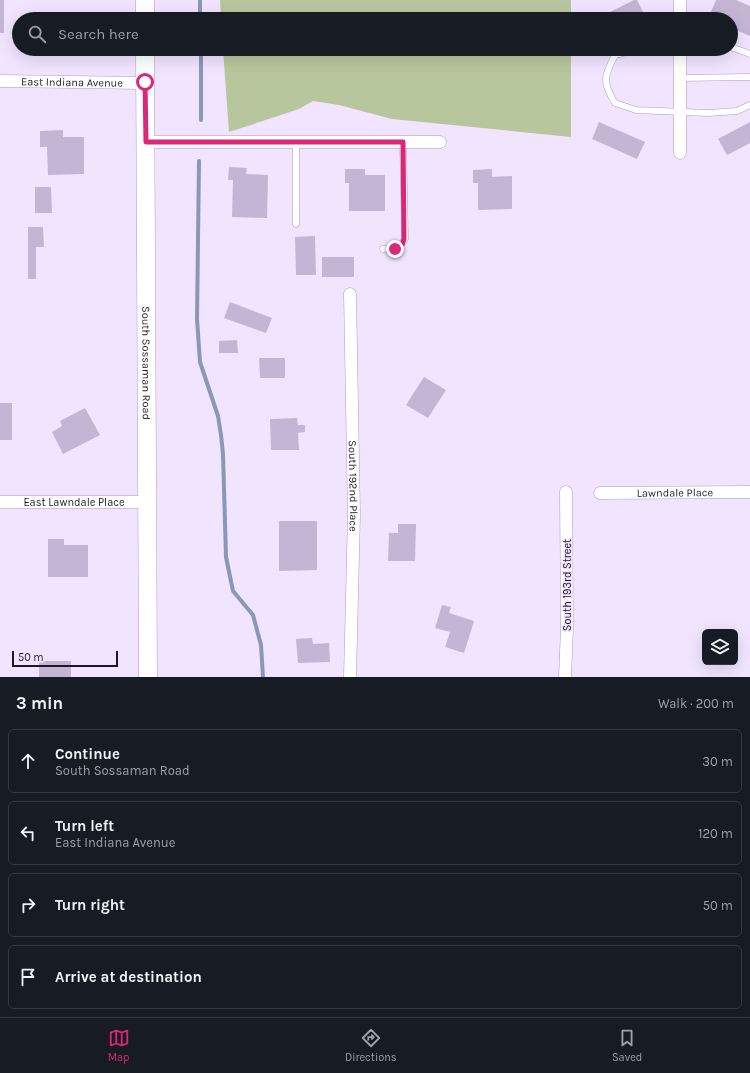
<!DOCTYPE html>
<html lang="en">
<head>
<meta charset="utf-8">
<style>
  :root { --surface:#171b24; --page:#20242c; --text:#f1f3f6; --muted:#9ea1a6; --line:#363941; --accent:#db2777 }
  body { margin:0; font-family:Karla,sans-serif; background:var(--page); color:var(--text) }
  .controls { position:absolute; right:12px; bottom:12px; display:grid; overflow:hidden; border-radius:6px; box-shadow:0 4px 16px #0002 }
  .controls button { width:36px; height:36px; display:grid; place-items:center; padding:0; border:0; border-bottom:1px solid var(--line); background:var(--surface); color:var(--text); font:20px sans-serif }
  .scale { position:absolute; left:12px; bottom:10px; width:106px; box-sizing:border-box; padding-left:4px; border:2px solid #1e1824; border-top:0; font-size:11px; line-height:14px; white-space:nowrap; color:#1e1824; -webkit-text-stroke:3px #f0e4ff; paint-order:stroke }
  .stop { position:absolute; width:12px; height:12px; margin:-9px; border:3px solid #db2777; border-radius:50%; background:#fff }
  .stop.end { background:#db2777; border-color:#fff; box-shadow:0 1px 4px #0008 }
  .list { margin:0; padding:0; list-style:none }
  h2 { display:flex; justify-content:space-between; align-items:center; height:52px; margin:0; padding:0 16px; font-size:17px }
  h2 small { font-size:13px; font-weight:400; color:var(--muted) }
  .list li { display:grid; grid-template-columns:26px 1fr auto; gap:12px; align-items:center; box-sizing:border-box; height:64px; margin:0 8px 8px; padding:0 8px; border:1px solid var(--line); border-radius:6px }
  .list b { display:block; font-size:15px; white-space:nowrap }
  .list p { margin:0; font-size:13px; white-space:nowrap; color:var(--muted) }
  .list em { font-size:13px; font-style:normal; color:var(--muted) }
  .icon { flex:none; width:22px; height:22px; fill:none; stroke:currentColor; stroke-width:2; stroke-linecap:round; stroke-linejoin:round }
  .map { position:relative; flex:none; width:750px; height:677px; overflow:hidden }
  .search { position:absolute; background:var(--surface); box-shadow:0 4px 16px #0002; left:12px; right:12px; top:12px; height:44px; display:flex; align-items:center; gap:10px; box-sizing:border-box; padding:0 14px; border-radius:22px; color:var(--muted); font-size:15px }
  .sheet { height:340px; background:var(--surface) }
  nav { display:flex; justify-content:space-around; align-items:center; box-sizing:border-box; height:56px; border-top:1px solid var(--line); background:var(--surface); font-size:11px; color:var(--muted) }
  nav a { display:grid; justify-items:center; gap:2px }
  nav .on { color:var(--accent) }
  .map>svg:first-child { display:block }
</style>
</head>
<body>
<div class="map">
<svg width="750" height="677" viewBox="0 0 750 677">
  <rect width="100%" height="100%" fill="#f0e4ff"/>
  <!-- green -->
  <g fill="#b8c69d">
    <polygon points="220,0 571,0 571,19 221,19"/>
    <polygon points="223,49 571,49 571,137 392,119 339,105 313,101 299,109 229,132"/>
  </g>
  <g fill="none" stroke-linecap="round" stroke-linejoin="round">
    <!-- stream -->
    <g stroke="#8a97b7" stroke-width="4">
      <polyline points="200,0 200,19"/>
      <polyline points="201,49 201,120"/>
      <polyline points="199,161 197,319 200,362 218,416 221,435 223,454 226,557 233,591 253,615 261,645 263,677"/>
    </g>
  </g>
  <!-- building -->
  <g fill="#c4b5d5">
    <rect x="0" y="0" width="4" height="33"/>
    <polygon points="634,0 637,0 645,16 639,19 596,19"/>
    <polygon points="716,0 736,0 750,6 750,36 731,28 731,19 708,19"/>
    <polygon points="599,122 645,142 637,159 592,139"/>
    <polygon points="750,122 750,143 727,155 718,139"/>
    <polygon points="63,130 63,137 84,137 84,174 48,175 47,147 40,147 40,131"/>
    <polygon points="229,167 247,168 246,174 268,175 267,218 232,217 233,180 228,180"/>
    <polygon points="345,169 365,169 365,175 385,175 385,211 349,211 349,183 345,183"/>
    <polygon points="492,169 492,177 512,176 512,209 478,210 478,183 473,183 473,170"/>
    <polygon points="35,187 51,187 52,213 35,213"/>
    <polygon points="28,227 43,227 44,247 36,247 36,279 28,279"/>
    <polygon points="315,236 316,275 296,275 295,237"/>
    <rect x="322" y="257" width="32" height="20"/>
    <polygon points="230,302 272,318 266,333 224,318"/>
    <polygon points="237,340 238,353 219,353 219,341"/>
    <polygon points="259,358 285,358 285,378 260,378"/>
    <polygon points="424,377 446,390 428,418 406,405"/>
    <rect x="0" y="403" width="12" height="37"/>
    <polygon points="85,408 100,435 63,454 52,432 62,426 60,421"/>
    <polygon points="297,418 298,425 305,425 305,432 298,433 299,450 271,450 270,419"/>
    <polygon points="279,521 317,521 317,570 279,571"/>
    <polygon points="398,524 416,524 415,561 388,561 389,533 398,533"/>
    <polygon points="48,539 64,539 64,545 88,545 88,577 48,577"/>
    <polygon points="442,605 451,607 449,613 474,621 464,653 445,647 450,632 435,628"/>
    <polygon points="312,638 313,644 329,643 330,662 298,663 296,639"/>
    <rect x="39" y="661" width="32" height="16"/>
  </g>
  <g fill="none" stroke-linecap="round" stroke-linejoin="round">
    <!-- service casing -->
    <g stroke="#ad9ebe" stroke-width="7">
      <g id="service">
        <polyline points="731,47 750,54"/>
        <path d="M 638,49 L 615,55 C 604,76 602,82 615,103 L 636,110 L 708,113 L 737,111 L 750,105"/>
        <polyline points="680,78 750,77"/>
        <polyline points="296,142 296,224"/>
        <path d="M 383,249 C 393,249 400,249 405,239 L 403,142"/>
      </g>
    </g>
    <!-- minor casing -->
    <g stroke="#ad9ebe" stroke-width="13">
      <g id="minor">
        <polyline points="680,0 680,19"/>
        <polyline points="680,49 680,153"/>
        <path id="s1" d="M 0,81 L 145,83"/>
        <polyline points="146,142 440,142"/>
        <path id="s2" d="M 350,294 L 354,515 L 350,677"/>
        <path id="s3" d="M 600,493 L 750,492"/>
        <path id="s4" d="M 0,502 L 148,502"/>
        <polyline points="565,677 567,628 566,492"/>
      </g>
    </g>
    <!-- secondary casing -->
    <g stroke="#ad9ebe" stroke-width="19">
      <g id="secondary">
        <polyline points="145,19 145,0"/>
        <path id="s5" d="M 145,49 L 148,677"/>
      </g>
    </g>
    <!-- service -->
    <use href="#service" stroke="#fff" stroke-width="6"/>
    <!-- minor -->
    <use href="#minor" stroke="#fff" stroke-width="12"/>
    <!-- secondary -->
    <use href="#secondary" stroke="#fff" stroke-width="18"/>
  </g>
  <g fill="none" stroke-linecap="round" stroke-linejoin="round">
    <!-- route -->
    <polyline stroke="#db2777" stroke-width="5" points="145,82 146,142 403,142 404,239 402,245 395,249"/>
  </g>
  <g text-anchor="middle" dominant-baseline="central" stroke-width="3" stroke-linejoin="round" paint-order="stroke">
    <!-- street labels -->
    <g font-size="11" fill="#1e1824" stroke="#f0e4ff">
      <text stroke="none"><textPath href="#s1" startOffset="72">East Indiana Avenue</textPath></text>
      <text stroke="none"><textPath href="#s5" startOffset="314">South Sossaman Road</textPath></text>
      <text stroke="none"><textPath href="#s2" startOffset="192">South 192nd Place</textPath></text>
      <text stroke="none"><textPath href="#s3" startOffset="75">Lawndale Place</textPath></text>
      <text stroke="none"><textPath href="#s4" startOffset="74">East Lawndale Place</textPath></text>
      <text transform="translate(567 585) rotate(-90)">South 193rd Street</text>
    </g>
  </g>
</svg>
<div class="controls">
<button><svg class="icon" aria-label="layers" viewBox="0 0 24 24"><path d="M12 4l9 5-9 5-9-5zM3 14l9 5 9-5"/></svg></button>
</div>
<div class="scale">50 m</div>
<div class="stop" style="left:145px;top:82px"></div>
<div class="stop end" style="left:395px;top:249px"></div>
<div class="search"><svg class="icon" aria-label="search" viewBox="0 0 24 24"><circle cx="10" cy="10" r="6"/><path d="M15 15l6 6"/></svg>Search here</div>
</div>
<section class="sheet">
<h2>3 min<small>Walk · 200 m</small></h2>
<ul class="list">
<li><svg class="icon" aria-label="ahead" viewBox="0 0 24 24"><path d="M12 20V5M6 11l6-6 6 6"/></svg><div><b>Continue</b><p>South Sossaman Road</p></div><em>30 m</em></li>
<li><svg class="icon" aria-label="left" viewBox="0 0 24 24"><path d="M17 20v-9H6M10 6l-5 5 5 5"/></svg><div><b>Turn left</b><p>East Indiana Avenue</p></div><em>120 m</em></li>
<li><svg class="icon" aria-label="right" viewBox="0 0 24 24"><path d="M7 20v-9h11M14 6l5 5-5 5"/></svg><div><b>Turn right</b></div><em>50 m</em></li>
<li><svg class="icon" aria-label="arrive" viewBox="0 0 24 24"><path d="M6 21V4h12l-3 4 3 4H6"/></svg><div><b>Arrive at destination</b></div></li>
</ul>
</section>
<nav>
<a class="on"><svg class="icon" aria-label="map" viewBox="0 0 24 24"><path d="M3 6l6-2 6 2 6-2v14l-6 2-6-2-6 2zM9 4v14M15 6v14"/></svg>Map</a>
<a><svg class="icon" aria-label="directions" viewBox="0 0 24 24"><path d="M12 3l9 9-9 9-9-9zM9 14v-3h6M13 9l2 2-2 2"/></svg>Directions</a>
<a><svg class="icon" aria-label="saved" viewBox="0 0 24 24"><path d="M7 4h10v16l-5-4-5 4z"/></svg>Saved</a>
</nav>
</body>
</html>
